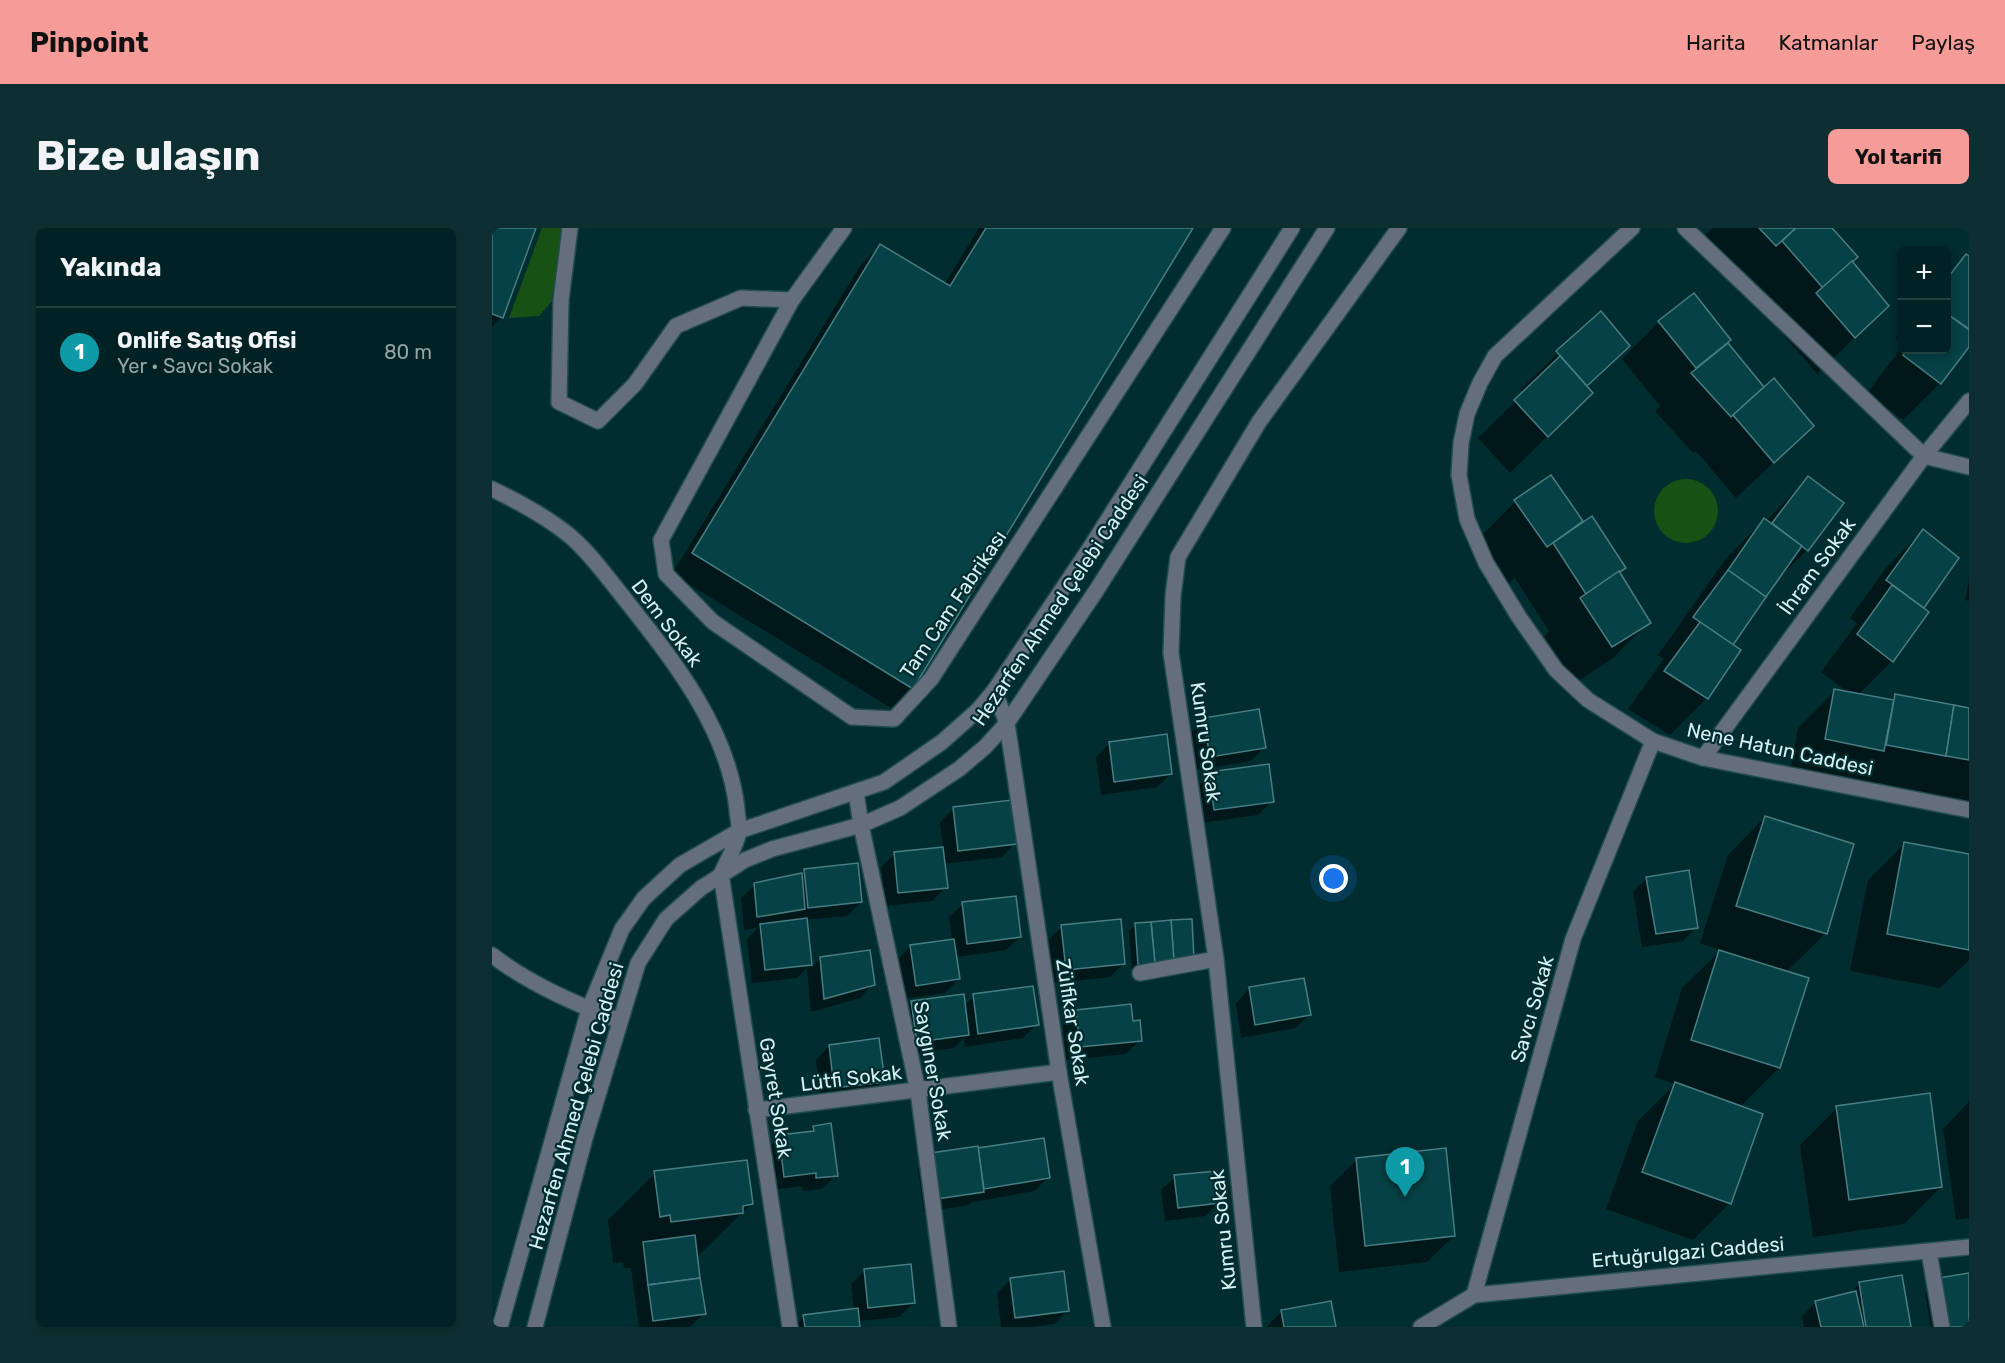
<!DOCTYPE html>
<html lang="tr">
<head>
<meta charset="utf-8">
<style>
  :root { --surface:#002224; --page:#0e2f31; --text:#f1f3f6; --muted:#95a4a6; --line:#223f41; --accent:#f59b98 }
  body { margin:0; font-family:Rubik,sans-serif; background:var(--page); color:var(--text) }
  .controls { position:absolute; right:18px; top:18px; display:grid; overflow:hidden; border-radius:9px; box-shadow:0 3px 9px #0003 }
  .controls button { width:54px; height:54px; display:grid; place-items:center; padding:0; border:0; border-bottom:2px solid var(--line); background:var(--surface); color:var(--text); font:30px sans-serif }
  .you { position:absolute; left:842px; top:651px; width:21px; height:21px; margin:-15px; border:4px solid #fff; border-radius:50%; background:#1a73e8; box-shadow:0 0 0 9px #1a73e833 }
  .badge { display:grid; place-items:center; width:39px; height:39px; border-radius:50%; background:var(--accent); color:#fff; font-size:20px; font-weight:700 }
  .pin { position:absolute; translate:-50% -50px; filter:drop-shadow(0 2px 3px #0008) }
  .pin::after { content:''; position:absolute; top:32px; width:21px; height:18px; background:inherit; clip-path:polygon(0 0,100% 0,50% 100%) }
  .list { margin:0; padding:0; list-style:none }
  h2 { display:flex; justify-content:space-between; align-items:center; height:78px; margin:0; padding:0 24px; font-size:26px }
  h2 small { font-size:20px; font-weight:400; color:var(--muted) }
  .list li { display:grid; grid-template-columns:39px 1fr auto; gap:18px; align-items:center; box-sizing:border-box; height:90px; padding:0 24px; border-top:2px solid var(--line) }
  .list b { display:block; font-size:22px; white-space:nowrap }
  .list p { margin:0; font-size:20px; white-space:nowrap; color:var(--muted) }
  .list em { font-size:20px; font-style:normal; color:var(--muted) }
  .map { position:relative; flex:none; width:1477px; height:1099px; overflow:hidden; border-radius:9px }
  header { display:flex; align-items:center; gap:36px; box-sizing:border-box; height:84px; padding:0 30px; background:var(--accent); color:#111 }
  header strong { font-size:28px }
  nav { display:flex; gap:33px; margin-inline-start:auto; font-size:21px }
  .intro { display:flex; align-items:center; justify-content:space-between; box-sizing:border-box; height:144px; padding:0 36px }
  h1 { margin:0; font-size:42px }
  .button { padding:15px 27px; border-radius:9px; background:var(--accent); color:#111; font-size:21px; font-weight:700 }
  main { display:flex; gap:36px; padding:0 36px }
  aside { flex:1; background:var(--surface); border-radius:9px; box-shadow:0 3px 9px #0003 }
  .map>svg:first-child { display:block }
</style>
</head>
<body>
<header>
<strong>Pinpoint</strong>
<nav><a>Harita</a><a>Katmanlar</a><a>Paylaş</a></nav>
</header>
<div class="intro"><h1>Bize ulaşın</h1><a class="button">Yol tarifi</a></div>
<main>
<aside>
<h2>Yakında<small></small></h2>
<ul class="list">
<li><span class="badge" style="background:#0f9aa8">1</span><div><b>Onlife Satış Ofisi</b><p>Yer · Savcı Sokak</p></div><em>80 m</em></li>
</ul>
</aside>
<div class="map">
<svg width="1477" height="1099" viewBox="0 0 1477 1099">
  <rect width="100%" height="100%" fill="#002d30"/>
  <!-- green -->
  <g fill="#175114">
    <polygon points="50,0 70,0 60,73 47,88 17,90"/>
    <circle cx="1194" cy="283" r="32"/>
  </g>
  <!-- shadow -->
  <g fill="#0007">
    <polygon points="0,0 43,0 9,90 0,99"/>
    <polygon points="487,0 699,0 420,460 399,480 180,346 368,38 388,18 452,57"/>
    <polygon points="1220,0 1338,0 1358,34 1395,78 1325,146 1288,103 1294,97 1208,12"/>
    <polygon points="1475,28 1477,29 1477,98 1474,101 1477,104 1477,116 1448,155 1411,192 1375,165 1410,119 1410,122 1454,122 1454,48"/>
    <polygon points="1108,85 1136,118 1095,159 1099,165 1018,245 986,210 1032,165 1028,162"/>
    <polygon points="1167,94 1234,115 1272,162 1320,198 1244,270 1204,223 1201,225 1163,183 1168,178 1130,131"/>
    <polygon points="1410,102 1410,115 1403,111"/>
    <polygon points="1059,249 1126,345 1157,394 1120,431 1083,455 1052,408 1057,403 1023,350 1017,355 986,311 1023,274"/>
    <polygon points="1316,250 1315,322 1282,355 1239,417 1247,423 1215,470 1178,507 1136,481 1172,431 1166,427 1235,329 1272,292 1274,293"/>
    <polygon points="1431,303 1465,331 1430,381 1400,433 1366,467 1398,473 1403,468 1477,481 1477,583 1475,583 1477,574 1359,554 1297,548 1306,500 1343,463 1358,466 1329,444 1365,395 1358,390 1394,340"/>
    <polygon points="1477,353 1477,373 1473,372"/>
    <polygon points="712,492 772,519 759,533 704,542 698,505"/>
    <polygon points="618,515 679,546 665,559 609,567 604,529"/>
    <polygon points="718,546 780,573 766,587 709,595 704,560"/>
    <polygon points="462,580 523,615 510,629 451,636 454,659 440,673 393,678 389,639 403,626 451,620 448,594"/>
    <polygon points="1273,589 1360,617 1333,706 1294,744 1287,840 1250,877 1230,870 1238,975 1201,1012 1114,981 1146,893 1183,856 1163,849 1190,760 1229,722 1208,715 1236,627"/>
    <polygon points="1413,615 1477,627 1477,732 1448,760 1358,743 1376,652"/>
    <polygon points="312,643 369,674 355,688 313,692 319,740 329,730 381,756 368,770 319,784 315,740 305,750 260,755 255,711 266,700 252,702 249,670 263,657 308,647"/>
    <polygon points="1155,650 1204,699 1191,713 1150,719 1141,664"/>
    <polygon points="471,676 528,709 514,722 464,729 467,751 453,765 411,771 405,732 419,718 460,712 457,689"/>
    <polygon points="644,696 693,738 640,743 637,703"/>
    <polygon points="570,699 632,735 618,749 561,755 556,712"/>
    <polygon points="757,761 817,786 804,800 749,810 744,775"/>
    <polygon points="482,768 545,796 531,810 473,819 472,810 462,820 412,827 406,788 420,774 472,778"/>
    <polygon points="585,783 640,794 648,812 634,826 574,832 571,797"/>
    <polygon points="337,818 391,853 377,867 329,873 324,832"/>
    <polygon points="1477,874 1477,990 1464,992 1451,901"/>
    <polygon points="1345,880 1449,959 1412,996 1321,1009 1308,917"/>
    <polygon points="322,899 344,947 330,961 311,963 310,958 279,962 274,922 288,908 316,905"/>
    <polygon points="440,926 556,950 542,963 481,974 477,977 432,984 426,940"/>
    <polygon points="865,932 962,1008 935,1034 847,1044 838,958"/>
    <polygon points="163,945 259,976 204,1030 212,1085 198,1099 147,1099 139,1040 132,1040 131,1034 121,1035 116,992"/>
    <polygon points="683,949 727,975 713,988 673,993 669,962"/>
    <polygon points="373,1042 421,1075 407,1089 366,1093 367,1099 301,1099 312,1088 362,1082 359,1056"/>
    <polygon points="1477,1047 1477,1099 1439,1099 1433,1066 1447,1052"/>
    <polygon points="519,1051 576,1082 562,1096 539,1099 509,1099 505,1065"/>
    <polygon points="1367,1056 1417,1099 1312,1099 1310,1088 1324,1074 1357,1067"/>
    <polygon points="790,1083 843,1099 776,1099 776,1097"/>
  </g>
  <!-- building -->
  <g fill="#064145" stroke="#487e83" stroke-width="1.5">
    <polygon points="0,0 44,0 11,90 0,86"/>
    <polygon points="494,0 701,0 421,461 200,325 388,16 458,58"/>
    <polygon points="1267,0 1304,0 1284,18"/>
    <polygon points="1304,0 1340,0 1366,29 1331,60 1290,13"/>
    <polygon points="1474,26 1477,28 1477,101 1454,85 1454,52"/>
    <polygon points="1360,33 1397,78 1363,110 1324,65"/>
    <polygon points="1202,65 1239,112 1204,140 1166,93"/>
    <polygon points="1109,83 1138,118 1095,158 1064,123"/>
    <polygon points="1454,85 1477,102 1477,119 1449,156 1411,127 1415,122 1454,122"/>
    <polygon points="1236,115 1272,159 1239,189 1199,145"/>
    <polygon points="1068,128 1101,165 1056,209 1022,172"/>
    <polygon points="1282,150 1322,198 1282,235 1241,187"/>
    <polygon points="1059,247 1091,293 1055,319 1022,272"/>
    <polygon points="1316,248 1352,275 1316,323 1280,295"/>
    <polygon points="1100,288 1134,340 1094,366 1061,315"/>
    <polygon points="1272,290 1310,318 1274,369 1236,342"/>
    <polygon points="1431,301 1467,330 1432,380 1394,352"/>
    <polygon points="1236,342 1274,369 1241,417 1201,389"/>
    <polygon points="1127,343 1159,395 1120,419 1088,370"/>
    <polygon points="1400,357 1437,384 1401,434 1365,406"/>
    <polygon points="1208,394 1249,422 1216,471 1172,443"/>
    <polygon points="1342,461 1402,472 1392,523 1333,511"/>
    <polygon points="1403,466 1462,477 1454,528 1394,517"/>
    <polygon points="1462,477 1477,480 1477,532 1454,528"/>
    <polygon points="767,481 774,520 718,529 711,490"/>
    <polygon points="675,506 680,546 622,554 617,514"/>
    <polygon points="777,536 782,574 722,582 717,544"/>
    <polygon points="520,572 525,616 466,623 461,579"/>
    <polygon points="1273,588 1362,616 1335,706 1244,678"/>
    <polygon points="1412,614 1477,626 1477,722 1395,706"/>
    <polygon points="451,619 456,660 406,665 402,624"/>
    <polygon points="366,635 370,674 316,680 312,641"/>
    <polygon points="1197,642 1206,700 1164,706 1154,649"/>
    <polygon points="310,645 313,681 265,689 262,655"/>
    <polygon points="524,668 529,709 475,716 470,674"/>
    <polygon points="315,690 320,737 273,742 268,696"/>
    <polygon points="629,691 633,736 574,742 569,697"/>
    <polygon points="700,691 702,732 682,734 679,692"/>
    <polygon points="679,692 682,734 663,736 659,694"/>
    <polygon points="659,694 663,736 646,737 643,695"/>
    <polygon points="462,711 468,751 424,758 418,717"/>
    <polygon points="378,722 383,757 332,771 328,729"/>
    <polygon points="1227,722 1317,750 1288,840 1199,812"/>
    <polygon points="812,750 819,787 763,797 757,759"/>
    <polygon points="541,758 547,797 486,806 481,766"/>
    <polygon points="472,766 477,807 425,814 419,773"/>
    <polygon points="639,776 641,793 648,792 650,813 588,819 584,782"/>
    <polygon points="387,810 393,854 342,860 337,817"/>
    <polygon points="1183,854 1271,886 1239,976 1150,944"/>
    <polygon points="1438,865 1450,959 1357,972 1344,878"/>
    <polygon points="339,895 346,948 324,950 324,945 292,949 287,907 322,903 321,898"/>
    <polygon points="552,910 558,950 492,961 486,920"/>
    <polygon points="486,918 492,964 445,971 439,925"/>
    <polygon points="954,920 963,1008 873,1018 864,930"/>
    <polygon points="255,932 261,976 251,978 251,985 179,994 178,987 168,989 162,943"/>
    <polygon points="725,943 728,975 686,980 682,947"/>
    <polygon points="203,1007 208,1050 156,1057 151,1014"/>
    <polygon points="419,1036 423,1075 376,1080 372,1041"/>
    <polygon points="572,1043 577,1083 523,1090 518,1050"/>
    <polygon points="1477,1045 1477,1099 1454,1099 1446,1050"/>
    <polygon points="1410,1047 1419,1099 1374,1099 1367,1054"/>
    <polygon points="208,1050 214,1086 161,1093 156,1057"/>
    <polygon points="1364,1063 1372,1099 1329,1099 1323,1073"/>
    <polygon points="839,1073 844,1099 792,1099 789,1082"/>
    <polygon points="366,1080 368,1099 313,1099 311,1087"/>
  </g>
  <g fill="none" stroke-linecap="round" stroke-linejoin="round">
    <!-- minor casing -->
    <g stroke="#224c4f" stroke-width="18">
      <g id="minor">
        <polyline points="78,0 69,72 67,174 106,193 143,156 184,98 249,70 300,72"/>
        <polyline points="352,0 300,72 169,312 174,346 221,394 360,489 402,491 439,451 731,0"/>
        <polyline points="1140,0 1003,128 988,155 975,186 969,215 967,247 975,291 994,335 1027,389 1064,442 1096,472 1161,513 1211,530 1477,582"/>
        <polyline points="1193,0 1432,228 1477,239"/>
        <path d="M 0,261 C 27,274 55,289 78,308 C 99,326 115,349 132,370 C 181,432 236,500 245,581 C 245,588 248,597 247,604 C 244,618 235,633 229,646 L 298,1099"/>
        <polyline points="502,463 515,495 567,844 611,1099"/>
        <polyline points="1211,530 1432,228 1477,173"/>
        <polyline points="364,564 369,597 426,863 457,1099"/>
        <path d="M 0,727 C 37,756 84,776 128,793"/>
        <polyline points="648,745 724,731"/>
        <polyline points="264,882 567,844"/>
        <polyline points="1437,1024 1450,1099"/>
        <polyline points="982,1067 1081,711 1161,513"/>
        <polyline points="8,1099 97,781 130,701 152,670 188,637 247,603 392,554 450,514 486,482 502,463 598,320 800,0"/>
        <polyline points="43,1099 93,910 146,735 174,691 209,660 253,632 280,621 369,597 408,580 467,541 493,519 515,495 604,363 835,0"/>
        <polyline points="762,1099 724,731 679,425 681,368 686,329 767,194 907,0"/>
        <polyline points="929,1099 982,1067 1477,1019"/>
      </g>
    </g>
    <!-- minor -->
    <use href="#minor" stroke="#656e7d" stroke-width="15"/>
  </g>
  <g text-anchor="middle" dominant-baseline="central" stroke-width="4.5" stroke-linejoin="round" paint-order="stroke">
    <!-- street labels -->
    <g font-size="20" fill="#d5f1f3" stroke="#002d30">
      <text transform="translate(1325 338) rotate(-54)">İhram Sokak</text>
      <text transform="translate(568 372) rotate(-56)">Hezarfen Ahmed Çelebi Caddesi</text>
      <text transform="translate(461 376) rotate(-56)">Tam Cam Fabrikası</text>
      <text transform="translate(175 395) rotate(53)">Dem Sokak</text>
      <text transform="translate(714 514) rotate(82)">Kumru Sokak</text>
      <text transform="translate(1288 521) rotate(12)">Nene Hatun Caddesi</text>
      <text transform="translate(1040 781) rotate(-74)">Savcı Sokak</text>
      <text transform="translate(581 794) rotate(81)">Zülfikar Sokak</text>
      <text transform="translate(441 843) rotate(80)">Saygıner Sokak</text>
      <text transform="translate(359 850) rotate(-7)">Lütfi Sokak</text>
      <text transform="translate(284 870) rotate(81)">Gayret Sokak</text>
      <text transform="translate(84 878) rotate(-74)">Hezarfen Ahmed Çelebi Caddesi</text>
      <text transform="translate(731 1002) rotate(-96)">Kumru Sokak</text>
      <text transform="translate(1196 1024) rotate(-5)">Ertuğrulgazi Caddesi</text>
    </g>
  </g>
</svg>
<div class="controls">
<button>+</button>
<button>−</button>
</div>
<div class="you"></div>
<div class="pin badge" style="left:913px;top:969px;background:#0f9aa8">1</div>
</div>
</main>
</body>
</html>
